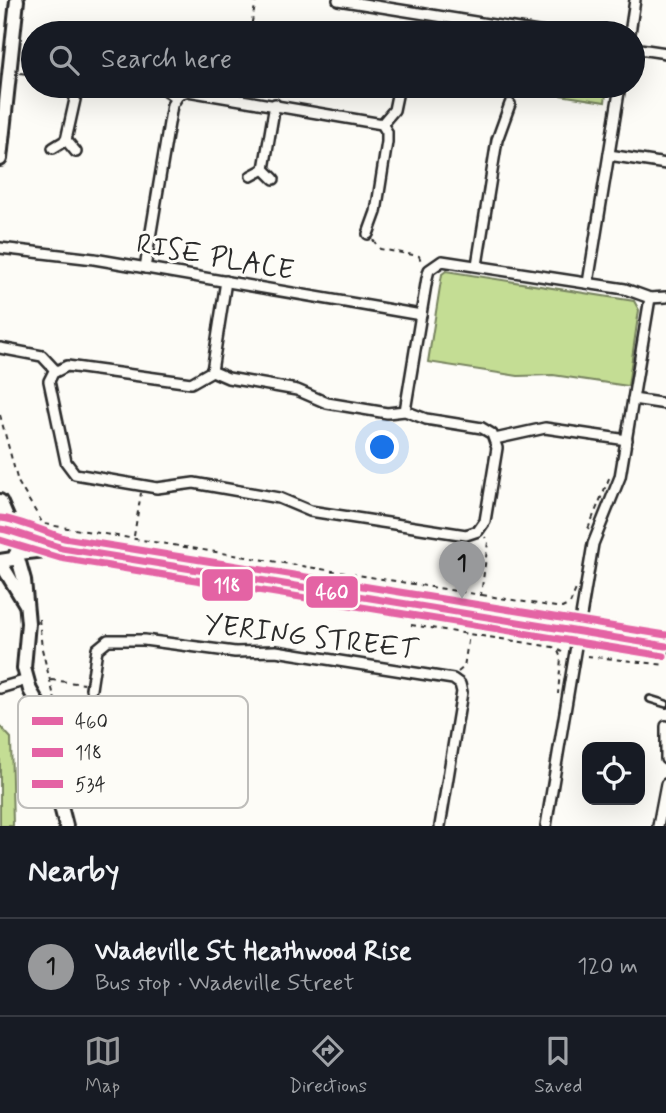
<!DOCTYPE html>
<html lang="en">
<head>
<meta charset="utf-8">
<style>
  :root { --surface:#171b24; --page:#242831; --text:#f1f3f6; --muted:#9ea1a6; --line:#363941; --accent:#98999b }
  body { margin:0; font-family:Mynerve,sans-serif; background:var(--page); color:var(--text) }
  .controls { position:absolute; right:21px; bottom:21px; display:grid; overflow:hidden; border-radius:14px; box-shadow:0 7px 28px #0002 }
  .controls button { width:63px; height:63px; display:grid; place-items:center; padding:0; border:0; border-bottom:2px solid var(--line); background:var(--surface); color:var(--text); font:35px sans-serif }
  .you { position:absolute; left:383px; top:448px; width:24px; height:24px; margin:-18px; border:5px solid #fff; border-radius:50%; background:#1a73e8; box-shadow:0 0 0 10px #1a73e833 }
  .badge { display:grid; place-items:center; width:46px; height:46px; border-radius:50%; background:var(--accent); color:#111; font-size:23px; font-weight:700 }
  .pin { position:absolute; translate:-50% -58px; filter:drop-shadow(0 2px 4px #0008) }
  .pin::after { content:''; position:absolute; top:37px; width:24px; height:21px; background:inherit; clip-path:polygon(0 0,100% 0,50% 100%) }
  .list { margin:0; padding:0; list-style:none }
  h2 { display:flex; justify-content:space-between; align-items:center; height:91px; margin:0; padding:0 28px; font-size:30px }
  h2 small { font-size:23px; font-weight:400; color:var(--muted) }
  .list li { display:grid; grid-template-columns:46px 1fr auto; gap:21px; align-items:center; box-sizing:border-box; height:98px; padding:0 28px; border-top:2px solid var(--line) }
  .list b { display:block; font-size:26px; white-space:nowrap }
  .list p { margin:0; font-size:23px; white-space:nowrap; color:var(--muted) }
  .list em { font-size:23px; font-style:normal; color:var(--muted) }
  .icon { flex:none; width:38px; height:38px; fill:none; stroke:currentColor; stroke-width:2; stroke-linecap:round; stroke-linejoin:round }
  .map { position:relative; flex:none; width:666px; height:826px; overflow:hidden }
  .search { position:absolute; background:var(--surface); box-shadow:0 7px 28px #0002; left:21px; right:21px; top:21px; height:77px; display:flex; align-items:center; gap:18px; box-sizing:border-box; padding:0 24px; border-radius:38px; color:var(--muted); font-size:26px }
  .sheet { height:189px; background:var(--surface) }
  nav { display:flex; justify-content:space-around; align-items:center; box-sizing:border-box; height:98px; border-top:2px solid var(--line); background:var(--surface); font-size:19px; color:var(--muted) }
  nav a { display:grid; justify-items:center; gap:4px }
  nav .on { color:var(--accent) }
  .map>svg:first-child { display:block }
</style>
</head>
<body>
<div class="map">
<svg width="666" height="826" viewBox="0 0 666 826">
  <rect width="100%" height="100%" fill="#fdfcf7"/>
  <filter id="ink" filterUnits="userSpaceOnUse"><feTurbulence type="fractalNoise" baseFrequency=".0143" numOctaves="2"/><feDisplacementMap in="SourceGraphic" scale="14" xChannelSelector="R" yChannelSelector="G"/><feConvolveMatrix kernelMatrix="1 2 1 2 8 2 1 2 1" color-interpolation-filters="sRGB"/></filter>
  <g filter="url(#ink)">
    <!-- green -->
    <g fill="#c4dd94" stroke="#788460" stroke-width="2">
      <polygon points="503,86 607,86 605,102"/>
      <polygon points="446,271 634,301 639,310 628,386 553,375 518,376 428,362 442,274"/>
      <polygon points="0,726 11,738 13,826 0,826"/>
    </g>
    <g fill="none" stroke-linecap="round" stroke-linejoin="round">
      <!-- lane casing -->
      <g stroke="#2b2b2b" stroke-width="10">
        <polyline id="lane" points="650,699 666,704"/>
      </g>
      <!-- street casing -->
      <g stroke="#2b2b2b" stroke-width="14">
        <g id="street">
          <polyline points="338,0 544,33"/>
          <polyline points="630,33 635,0"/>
          <polyline points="633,48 666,53"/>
          <polyline points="160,86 175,97"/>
          <polyline points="382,124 394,110 399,86"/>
          <polyline points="66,140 78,86"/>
          <polyline points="53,148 66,140 76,152"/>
          <polyline points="609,155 666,164"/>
          <polyline points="264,169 275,104"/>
          <polyline points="251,176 264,169 274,179"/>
          <polyline points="0,248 94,259 421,315"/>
          <polyline points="477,265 497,140 510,104"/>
          <polyline points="145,268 172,105 179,94 188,91 382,124 387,132 387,142 376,212 368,234"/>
          <polyline points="588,283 620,86"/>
          <polyline points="0,348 42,356 56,371"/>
          <polyline points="212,371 226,281"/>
          <polyline points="633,399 666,404"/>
          <polyline points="405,411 426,419 482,428 492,434 497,448 485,521 478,531 466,535 310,511 279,498 194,483 157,488 75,474 66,462 49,381 53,373 67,366 191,383 212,371 228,378 297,390 327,403 387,413 405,411 427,278 429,270 442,261 625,289 650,298 666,297"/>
          <polyline points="495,439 545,428 627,440"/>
          <polyline points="0,688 27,680"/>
          <polyline points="91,689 97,649 108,640 144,640 235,652 276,651 453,679 460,684 462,692 440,826"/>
          <polyline points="666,726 666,759"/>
          <polyline points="546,826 593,544 620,477 650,298"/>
          <polyline points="658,826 666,784"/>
        </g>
      </g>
      <!-- secondary casing -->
      <g stroke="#2b2b2b" stroke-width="18">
        <g id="secondary">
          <polyline points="0,159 17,0"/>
          <polyline points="0,501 13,531"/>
          <polyline points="0,529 16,534 20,547 13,559 0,561"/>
          <polyline points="18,536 62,548 666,646"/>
          <polyline points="19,553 54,549"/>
          <polyline points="17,555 24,580 28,623 24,668 30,690 49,723 58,795 66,826"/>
          <polyline points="0,562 25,603"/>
        </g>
      </g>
      <!-- path -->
      <g stroke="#2b2b2b" stroke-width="2" stroke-dasharray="5 5" stroke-linecap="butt">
        <polyline points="250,33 256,0"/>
        <polyline points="20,73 33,75"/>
        <polyline points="513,86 513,97"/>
        <polyline points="373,240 380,249 419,256 422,264"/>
        <polyline points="0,415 18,482 43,524 481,595 488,542 485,537"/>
        <polyline points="588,529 610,476"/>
        <polyline points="134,536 141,493"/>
        <polyline points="482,595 562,608 570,604 576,589"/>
        <polyline points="39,619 42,649 59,716"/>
        <polyline points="411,625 553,647 562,652"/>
        <polyline points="558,651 561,658 558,694"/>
        <polyline points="587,656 666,665"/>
        <polyline points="458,672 464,667 469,635"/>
        <polyline points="51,680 84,684"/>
        <polyline points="61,725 71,767 70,795"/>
      </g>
      <!-- lane -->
      <use href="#lane" stroke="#fdfcf7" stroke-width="4.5"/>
      <!-- street -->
      <use href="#street" stroke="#fdfcf7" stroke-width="9"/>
      <!-- secondary -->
      <use href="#secondary" stroke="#fdfcf7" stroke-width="12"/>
      <!-- bus-1 casing -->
      <g stroke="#fdfcf7" stroke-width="12">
        <path id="bus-1" d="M 0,529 C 9,529 48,544 62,548 L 666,646"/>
      </g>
      <!-- bus-2 casing -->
      <g stroke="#fdfcf7" stroke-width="12">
        <polyline id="bus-2" points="0,540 60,558 664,656"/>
      </g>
      <!-- bus-3 casing -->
      <g stroke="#fdfcf7" stroke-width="12">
        <path id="bus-3" d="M 0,518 C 13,518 48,533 64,538 L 666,635"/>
      </g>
      <!-- bus-1 -->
      <use href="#bus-1" stroke="#e463a4" stroke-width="7"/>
      <!-- bus-2 -->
      <use href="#bus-2" stroke="#e463a4" stroke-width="7"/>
      <!-- bus-3 -->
      <use href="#bus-3" stroke="#e463a4" stroke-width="7"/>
    </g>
  </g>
  <g text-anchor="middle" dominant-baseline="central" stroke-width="6" stroke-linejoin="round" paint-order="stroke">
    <!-- street labels -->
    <g font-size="28" fill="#2b2b2b" stroke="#fdfcf7">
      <text transform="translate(215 258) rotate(10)">RISE PLACE</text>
      <text transform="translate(311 638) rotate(7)">YERING STREET</text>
    </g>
  </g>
  <!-- legend -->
  <rect x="18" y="696" width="230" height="112" rx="10" fill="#fdfcf7" stroke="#bebdba" stroke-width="2"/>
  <rect x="32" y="717" width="31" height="8" fill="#e463a4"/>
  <rect x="32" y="748" width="31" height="9" fill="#e463a4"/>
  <rect x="32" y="780" width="31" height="8" fill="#e463a4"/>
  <g font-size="19" fill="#2b2b2b">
    <text x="75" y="728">460</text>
    <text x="75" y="759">118</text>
    <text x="75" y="791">534</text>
  </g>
  <g stroke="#fdfcf7" stroke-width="2.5">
    <rect x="201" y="568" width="53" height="34" rx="7" fill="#e463a4"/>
    <rect x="305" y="575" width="54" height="34" rx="7" fill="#e463a4"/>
  </g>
  <g font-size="19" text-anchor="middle" font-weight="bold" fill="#fff">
    <text x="227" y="592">118</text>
    <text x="332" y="599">460</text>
  </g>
</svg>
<div class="controls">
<button><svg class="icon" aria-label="locate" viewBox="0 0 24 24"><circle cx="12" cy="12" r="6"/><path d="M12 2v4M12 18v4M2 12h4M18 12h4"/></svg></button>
</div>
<div class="you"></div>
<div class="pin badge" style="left:462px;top:599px">1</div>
<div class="search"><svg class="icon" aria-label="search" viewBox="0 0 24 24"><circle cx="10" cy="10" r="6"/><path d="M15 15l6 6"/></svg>Search here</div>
</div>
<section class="sheet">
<h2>Nearby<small></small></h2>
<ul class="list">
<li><span class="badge">1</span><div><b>Wadeville St Heathwood Rise</b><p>Bus stop · Wadeville Street</p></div><em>120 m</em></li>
</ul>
</section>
<nav>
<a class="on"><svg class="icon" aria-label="map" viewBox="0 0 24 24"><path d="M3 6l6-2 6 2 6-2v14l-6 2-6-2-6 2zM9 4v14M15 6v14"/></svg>Map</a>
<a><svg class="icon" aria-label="directions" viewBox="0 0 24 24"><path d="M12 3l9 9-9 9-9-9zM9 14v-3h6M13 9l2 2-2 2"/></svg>Directions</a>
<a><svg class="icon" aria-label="saved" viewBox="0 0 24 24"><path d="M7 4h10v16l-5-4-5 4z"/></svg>Saved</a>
</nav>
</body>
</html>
